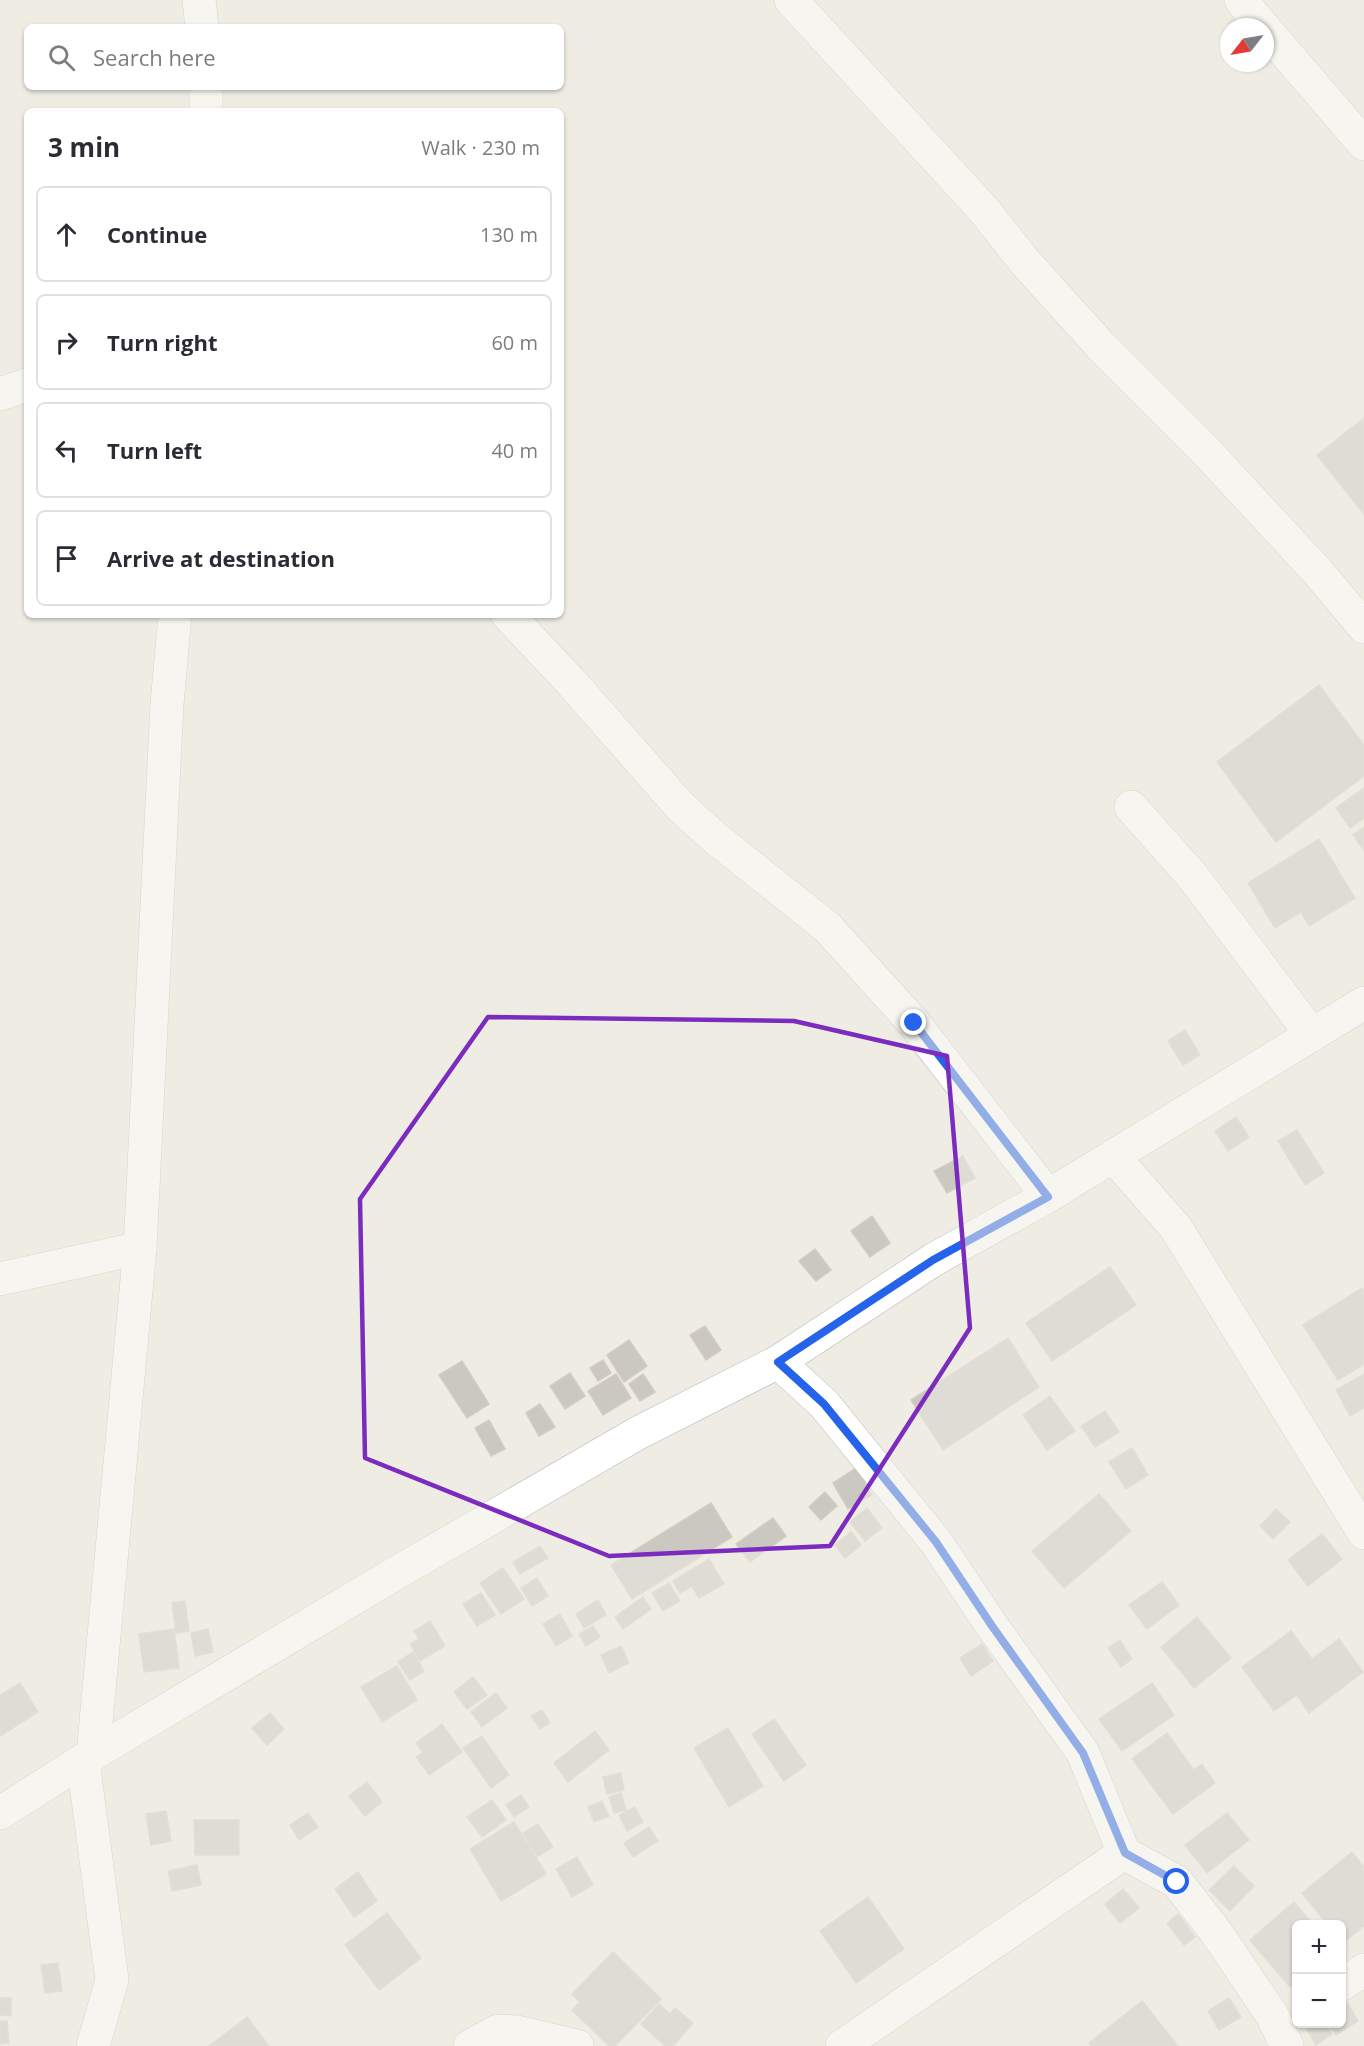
<!DOCTYPE html>
<html lang="en">
<head>
<meta charset="utf-8">
<style>
  :root { --surface:#fff; --page:#f7f7f7; --text:#2b2b33; --muted:#7c7c81; --line:#e1e1e2 }
  body { margin:0; font-family:"Open Sans",sans-serif; background:var(--page); color:var(--text) }
  .controls { position:absolute; right:18px; bottom:18px; display:grid; overflow:hidden; border-radius:9px; box-shadow:0 2px 4px #0004 }
  .controls button { width:54px; height:54px; display:grid; place-items:center; padding:0; border:0; border-bottom:2px solid var(--line); background:var(--surface); color:var(--text); font:30px sans-serif }
  .compass { position:absolute; left:1220px; top:18px; width:54px; height:54px; border-radius:50%; background:var(--surface); box-shadow:0 2px 4px #0004; rotate:239deg }
  .stop { position:absolute; width:18px; height:18px; margin:-14px; border:4px solid #2563eb; border-radius:50%; background:#fff }
  .stop.end { background:#2563eb; border-color:#fff; box-shadow:0 2px 6px #0008 }
  .list { margin:0; padding:0; list-style:none }
  h2 { display:flex; justify-content:space-between; align-items:center; height:78px; margin:0; padding:0 24px; font-size:26px }
  h2 small { font-size:20px; font-weight:400; color:var(--muted) }
  .list li { display:grid; grid-template-columns:39px 1fr auto; gap:18px; align-items:center; box-sizing:border-box; height:96px; margin:0 12px 12px; padding:0 12px; border:2px solid var(--line); border-radius:9px }
  .list b { display:block; font-size:22px; white-space:nowrap }
  .list em { font-size:20px; font-style:normal; color:var(--muted) }
  .icon { flex:none; width:33px; height:33px; fill:none; stroke:currentColor; stroke-width:2; stroke-linecap:round; stroke-linejoin:round }
  .map { position:relative; flex:none; width:1364px; height:2046px; overflow:hidden }
  .search { position:absolute; background:var(--surface); box-shadow:0 2px 4px #0004; left:24px; top:24px; width:540px; height:66px; display:flex; align-items:center; gap:15px; box-sizing:border-box; padding:0 21px; border-radius:9px; color:var(--muted); font-size:22px }
  .panel { position:absolute; background:var(--surface); box-shadow:0 2px 4px #0004; left:24px; top:108px; width:540px; height:510px; border-radius:9px }
  .map>svg:first-child { display:block }
</style>
</head>
<body>
<div class="map">
<svg width="1364" height="2046" viewBox="0 0 1364 2046">
  <rect width="100%" height="100%" fill="#eeece3"/>
  <!-- building -->
  <g fill="#cbc8c2" stroke="#d3cdc1" stroke-width="1.5">
    <polygon points="1364,418 1364,514 1317,455"/>
    <polygon points="1319,685 1364,745 1364,776 1276,842 1217,762"/>
    <polygon points="1364,788 1364,818 1350,828 1336,808"/>
    <polygon points="1364,827 1364,850 1353,835"/>
    <polygon points="1319,839 1355,898 1309,926 1301,912 1275,928 1248,883"/>
    <polygon points="1185,1030 1200,1055 1183,1065 1168,1041"/>
    <polygon points="1236,1117 1249,1137 1228,1151 1215,1131"/>
    <polygon points="1297,1130 1324,1173 1305,1185 1278,1141"/>
    <polygon points="963,1156 975,1178 947,1193 934,1171"/>
    <polygon points="872,1216 890,1243 870,1257 851,1231"/>
    <polygon points="815,1249 831,1270 816,1281 799,1261"/>
    <polygon points="1110,1267 1136,1305 1052,1361 1026,1323"/>
    <polygon points="1362,1288 1364,1291 1364,1364 1338,1380 1303,1325"/>
    <polygon points="705,1326 721,1350 706,1360 690,1335"/>
    <polygon points="1008,1338 1039,1387 943,1450 911,1400"/>
    <polygon points="629,1340 647,1366 624,1382 607,1355"/>
    <polygon points="603,1360 611,1373 598,1381 590,1368"/>
    <polygon points="462,1361 489,1404 467,1418 439,1375"/>
    <polygon points="570,1373 585,1396 565,1409 550,1386"/>
    <polygon points="616,1374 631,1398 603,1415 588,1391"/>
    <polygon points="643,1374 655,1392 640,1401 629,1384"/>
    <polygon points="1364,1374 1364,1408 1350,1416 1336,1390"/>
    <polygon points="1050,1396 1075,1431 1047,1450 1023,1415"/>
    <polygon points="540,1404 555,1427 539,1436 526,1413"/>
    <polygon points="1105,1411 1119,1432 1095,1447 1081,1426"/>
    <polygon points="489,1420 505,1449 491,1456 475,1428"/>
    <polygon points="1132,1448 1148,1475 1126,1489 1109,1462"/>
    <polygon points="856,1468 872,1495 848,1509 833,1483"/>
    <polygon points="825,1492 837,1506 821,1520 809,1507"/>
    <polygon points="1099,1494 1131,1531 1064,1588 1032,1551"/>
    <polygon points="711,1503 732,1537 632,1599 611,1565"/>
    <polygon points="867,1508 882,1528 865,1541 850,1522"/>
    <polygon points="1276,1509 1290,1522 1273,1539 1260,1526"/>
    <polygon points="773,1518 786,1536 750,1562 736,1544"/>
    <polygon points="851,1532 861,1545 845,1558 835,1545"/>
    <polygon points="1322,1534 1342,1559 1308,1586 1288,1560"/>
    <polygon points="540,1546 548,1558 520,1574 513,1562"/>
    <polygon points="709,1559 724,1584 699,1598 692,1586 680,1593 673,1581"/>
    <polygon points="503,1568 524,1599 501,1614 480,1583"/>
    <polygon points="537,1578 548,1596 532,1606 521,1588"/>
    <polygon points="1162,1582 1179,1605 1147,1629 1129,1605"/>
    <polygon points="669,1583 680,1601 663,1611 652,1593"/>
    <polygon points="481,1593 495,1615 477,1626 463,1604"/>
    <polygon points="643,1597 651,1609 623,1629 615,1617"/>
    <polygon points="598,1600 606,1615 584,1628 576,1614"/>
    <polygon points="185,1601 189,1631 176,1633 172,1603"/>
    <polygon points="560,1614 572,1636 556,1646 543,1624"/>
    <polygon points="1197,1617 1231,1658 1194,1688 1161,1647"/>
    <polygon points="430,1621 445,1646 420,1661 410,1644 419,1639 414,1631"/>
    <polygon points="593,1626 600,1637 586,1646 579,1634"/>
    <polygon points="174,1629 179,1668 144,1672 139,1634"/>
    <polygon points="208,1629 213,1652 195,1656 191,1633"/>
    <polygon points="1291,1631 1312,1659 1339,1639 1363,1672 1309,1713 1297,1695 1274,1711 1242,1667"/>
    <polygon points="1120,1640 1132,1659 1121,1667 1108,1648"/>
    <polygon points="982,1644 993,1661 971,1676 960,1658"/>
    <polygon points="621,1646 629,1663 609,1673 601,1655"/>
    <polygon points="413,1652 424,1671 410,1680 398,1662"/>
    <polygon points="397,1666 417,1700 382,1722 361,1687"/>
    <polygon points="473,1677 487,1695 467,1709 454,1692"/>
    <polygon points="20,1683 38,1712 0,1736 0,1695"/>
    <polygon points="1152,1683 1174,1715 1122,1751 1099,1719"/>
    <polygon points="496,1693 507,1708 482,1727 471,1712"/>
    <polygon points="542,1710 550,1723 540,1729 531,1716"/>
    <polygon points="270,1713 284,1729 267,1745 252,1728"/>
    <polygon points="774,1719 806,1765 784,1781 752,1734"/>
    <polygon points="442,1724 462,1752 429,1775 416,1757 423,1752 416,1743"/>
    <polygon points="728,1728 763,1786 729,1807 694,1748"/>
    <polygon points="595,1731 609,1750 568,1782 554,1763"/>
    <polygon points="1167,1733 1194,1770 1202,1764 1215,1783 1173,1814 1132,1759"/>
    <polygon points="482,1736 509,1775 491,1788 463,1748"/>
    <polygon points="621,1773 624,1790 607,1794 603,1777"/>
    <polygon points="367,1782 382,1802 365,1816 349,1796"/>
    <polygon points="621,1793 626,1810 614,1813 609,1797"/>
    <polygon points="521,1795 529,1807 514,1817 506,1805"/>
    <polygon points="492,1800 506,1820 482,1837 467,1817"/>
    <polygon points="602,1801 609,1816 594,1822 588,1807"/>
    <polygon points="635,1807 643,1822 627,1831 619,1815"/>
    <polygon points="166,1811 171,1841 151,1845 146,1814"/>
    <polygon points="308,1813 318,1827 299,1840 290,1825"/>
    <polygon points="1227,1813 1249,1840 1207,1873 1185,1845"/>
    <polygon points="194,1820 239,1820 239,1855 195,1855"/>
    <polygon points="514,1822 546,1874 501,1901 470,1849"/>
    <polygon points="538,1824 553,1847 537,1857 523,1833"/>
    <polygon points="649,1827 658,1841 633,1857 624,1843"/>
    <polygon points="1352,1852 1364,1867 1364,1926 1342,1944 1342,1924 1327,1924 1302,1893"/>
    <polygon points="577,1857 593,1885 572,1897 556,1869"/>
    <polygon points="197,1865 201,1885 172,1891 168,1871"/>
    <polygon points="1234,1866 1254,1886 1230,1911 1209,1890"/>
    <polygon points="358,1872 377,1901 354,1917 335,1889"/>
    <polygon points="1123,1889 1139,1908 1120,1923 1105,1904"/>
    <polygon points="868,1897 904,1949 856,1983 820,1931"/>
    <polygon points="1294,1902 1313,1924 1296,1924 1296,1982 1290,1987 1250,1940"/>
    <polygon points="387,1913 421,1958 379,1990 345,1945"/>
    <polygon points="1178,1914 1195,1937 1184,1945 1167,1923"/>
    <polygon points="613,1952 661,1999 615,2046 609,2046 572,2010 580,2002 572,1994"/>
    <polygon points="58,1963 62,1991 45,1993 41,1965"/>
    <polygon points="0,1998 11,1998 11,2016 0,2015"/>
    <polygon points="1229,1998 1241,2017 1219,2030 1208,2011"/>
    <polygon points="1142,2001 1178,2046 1091,2046 1089,2043"/>
    <polygon points="659,2004 670,2014 675,2008 693,2023 673,2046 665,2046 641,2024"/>
    <polygon points="1348,2004 1358,2021 1336,2035 1329,2024 1342,2024 1342,2008"/>
    <polygon points="247,2017 269,2046 209,2046"/>
    <polygon points="0,2021 7,2021 9,2043 0,2044"/>
    <polygon points="1316,2024 1325,2024 1332,2034 1316,2045 1307,2029"/>
  </g>
  <g fill="none" stroke-linecap="round" stroke-linejoin="round">
    <!-- minor casing -->
    <g stroke="#b5b9be" stroke-width="34">
      <g id="minor">
        <polyline points="199,0 202,27"/>
        <polyline points="791,0 983,209 1025,262 1100,345 1202,447 1317,571 1364,627"/>
        <polyline points="1241,0 1263,27"/>
        <polyline points="1265,29 1364,144"/>
        <polyline points="206,87 206,111"/>
        <polyline points="0,394 27,385"/>
        <polyline points="508,615 571,682 680,806 714,837 827,927 914,1023 1048,1196"/>
        <polyline points="1131,807 1194,878 1312,1035"/>
        <polyline points="1113,1156 1176,1228 1364,1533"/>
        <polyline points="0,1279 140,1248"/>
        <polyline points="778,1362 824,1404 936,1542 992,1626 1083,1753 1124,1853 1177,1882 1218,1935 1272,2015 1287,2046"/>
        <polyline points="93,1754 140,1248 167,704 175,615"/>
        <polyline points="83,1761 112,1980 93,2046"/>
        <polyline points="1342,1984 1364,1970"/>
        <polyline points="470,2046 498,2031 517,2032 577,2046"/>
        <polyline points="842,2046 1124,1853"/>
      </g>
    </g>
    <!-- tertiary casing -->
    <g stroke="#b5b9be" stroke-width="34">
      <polyline id="tertiary" points="0,1813 93,1754 391,1576 638,1433 778,1362 933,1260 1048,1196 1364,1003"/>
    </g>
    <!-- minor -->
    <use href="#minor" stroke="#fff" stroke-width="33"/>
    <!-- tertiary -->
    <use href="#tertiary" stroke="#fff" stroke-width="33"/>
  </g>
  <g fill="none" stroke-linecap="round" stroke-linejoin="round">
    <!-- route -->
    <polyline stroke="#2563eb" stroke-width="8" points="914,1023 1048,1197 933,1260 778,1362 824,1404 936,1542 992,1626 1083,1753 1125,1853 1177,1882"/>
  </g>
  <!-- marked area -->
  <path d="M0 0H1364V2046H0ZM 488,1017 L 794,1021 L 947,1056 L 970,1328 L 830,1546 L 609,1556 L 365,1458 L 360,1199 Z" fill="#eeece3" fill-opacity=".55" fill-rule="evenodd"/>
  <path fill="none" stroke="#7b2cbf" stroke-width="4.5" stroke-linejoin="round" d="M 488,1017 L 794,1021 L 947,1056 L 970,1328 L 830,1546 L 609,1556 L 365,1458 L 360,1199 Z"/>
</svg>
<div class="controls">
<button>+</button>
<button>−</button>
</div>
<svg class="compass" viewBox="-18 -18 36 36"><path d="M0-13l5 13h-10z" fill="#e53935"/><path d="M0 13l5-13h-10z" fill="#7c7c81"/></svg>
<div class="stop" style="left:1177px;top:1882px"></div>
<div class="stop end" style="left:914px;top:1023px"></div>
<div class="search"><svg class="icon" aria-label="search" viewBox="0 0 24 24"><circle cx="10" cy="10" r="6"/><path d="M15 15l6 6"/></svg>Search here</div>
<section class="panel">
<h2>3 min<small>Walk · 230 m</small></h2>
<ul class="list">
<li><svg class="icon" aria-label="ahead" viewBox="0 0 24 24"><path d="M12 20V5M6 11l6-6 6 6"/></svg><div><b>Continue</b></div><em>130 m</em></li>
<li><svg class="icon" aria-label="right" viewBox="0 0 24 24"><path d="M7 20v-9h11M14 6l5 5-5 5"/></svg><div><b>Turn right</b></div><em>60 m</em></li>
<li><svg class="icon" aria-label="left" viewBox="0 0 24 24"><path d="M17 20v-9H6M10 6l-5 5 5 5"/></svg><div><b>Turn left</b></div><em>40 m</em></li>
<li><svg class="icon" aria-label="arrive" viewBox="0 0 24 24"><path d="M6 21V4h12l-3 4 3 4H6"/></svg><div><b>Arrive at destination</b></div></li>
</ul>
</section>
</div>
</body>
</html>
